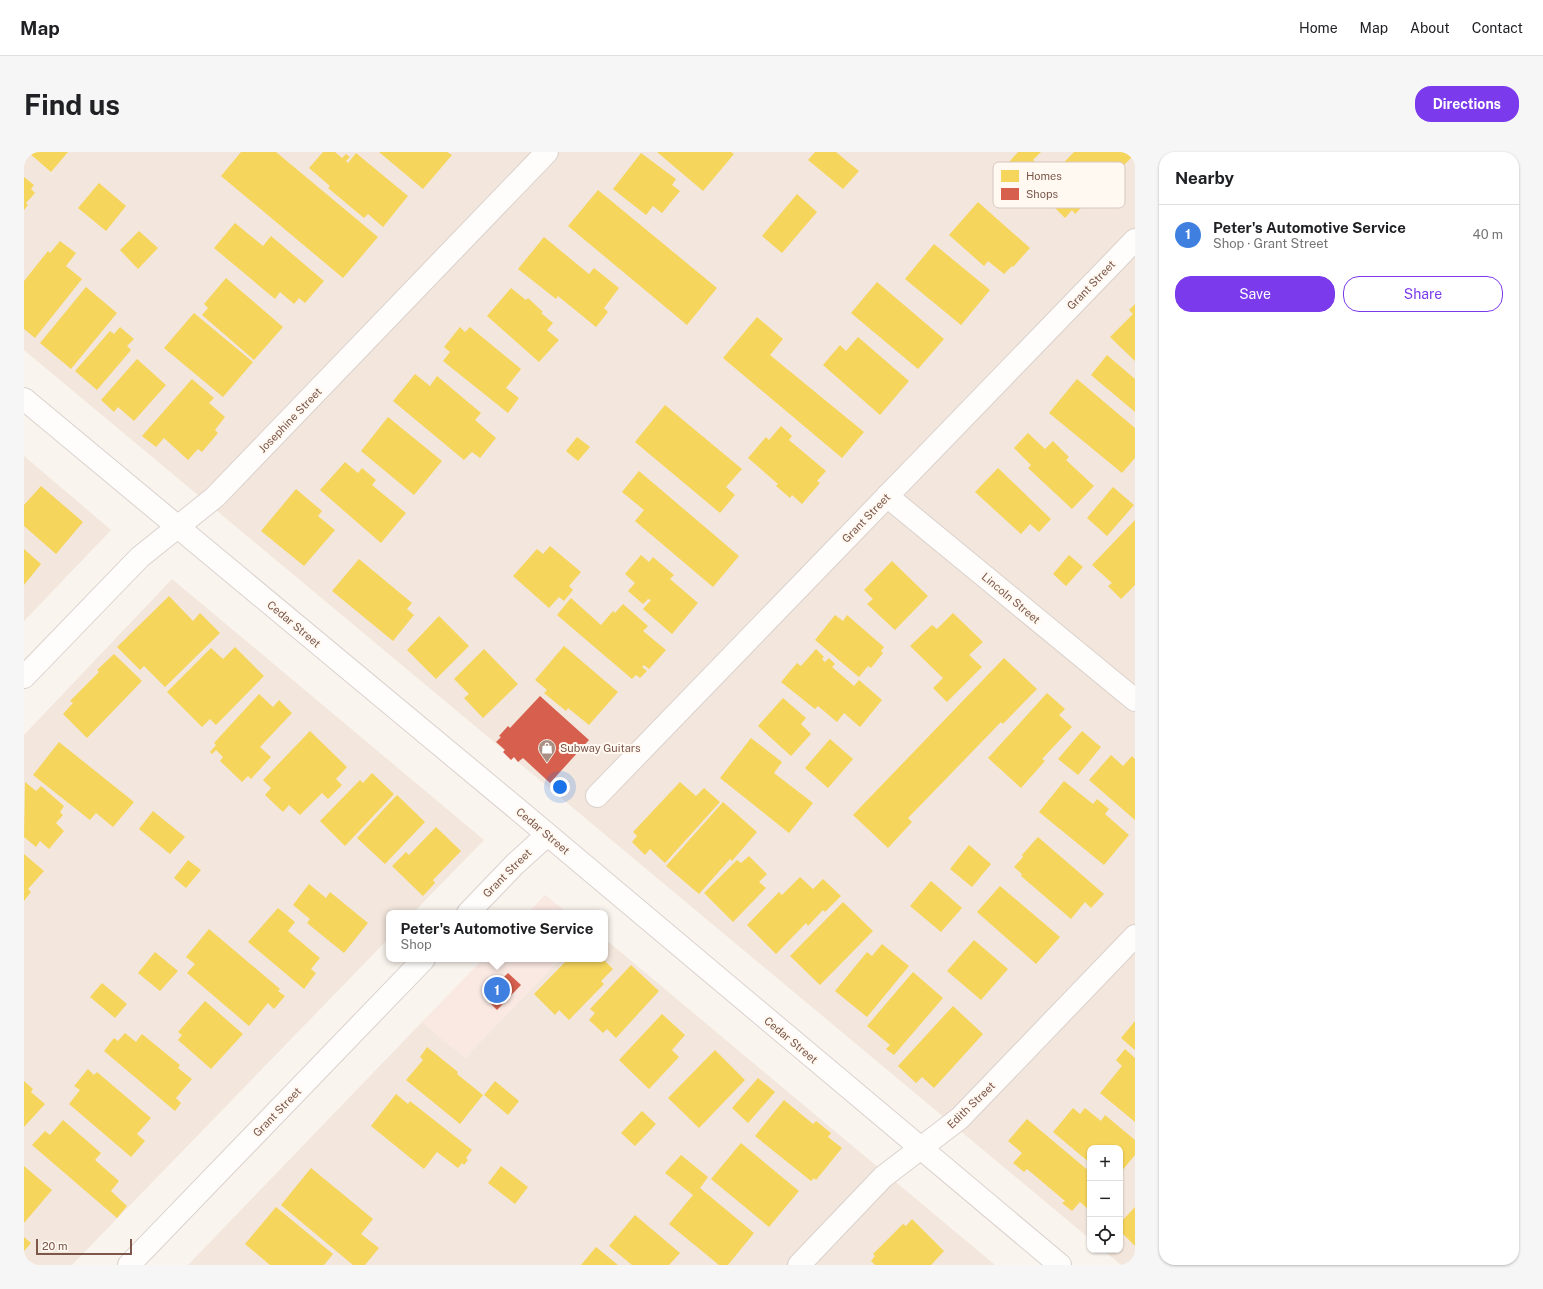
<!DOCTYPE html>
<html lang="en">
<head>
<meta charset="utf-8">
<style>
  :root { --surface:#fff; --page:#f6f6f6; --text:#202124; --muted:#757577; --line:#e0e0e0; --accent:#7c3aed }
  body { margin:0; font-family:"Public Sans",sans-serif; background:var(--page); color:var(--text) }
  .controls { position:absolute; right:12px; bottom:12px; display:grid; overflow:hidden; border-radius:8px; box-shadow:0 1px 3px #0004 }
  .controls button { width:36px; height:36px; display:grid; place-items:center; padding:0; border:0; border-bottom:1px solid var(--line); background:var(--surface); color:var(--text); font:20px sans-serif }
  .scale { position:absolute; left:12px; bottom:10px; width:96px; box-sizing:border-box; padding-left:4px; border:2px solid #7c574a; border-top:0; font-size:11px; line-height:14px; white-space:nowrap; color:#7c574a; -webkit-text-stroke:3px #fff9f2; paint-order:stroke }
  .you { position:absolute; left:536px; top:635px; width:14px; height:14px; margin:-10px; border:3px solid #fff; border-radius:50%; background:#1a73e8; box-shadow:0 0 0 6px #1a73e833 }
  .badge { display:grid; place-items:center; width:26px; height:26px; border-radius:50%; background:var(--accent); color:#fff; font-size:13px; font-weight:700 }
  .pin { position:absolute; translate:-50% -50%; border:2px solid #fff; box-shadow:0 1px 4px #0006 }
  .popup { position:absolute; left:362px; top:758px; width:222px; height:52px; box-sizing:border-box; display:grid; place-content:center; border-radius:8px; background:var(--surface); filter:drop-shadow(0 1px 3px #0005); font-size:13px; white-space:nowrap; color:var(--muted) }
  .popup b { font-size:15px; color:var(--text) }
  .popup::after { content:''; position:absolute; left:50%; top:100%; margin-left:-8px; border:8px solid transparent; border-top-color:var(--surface) }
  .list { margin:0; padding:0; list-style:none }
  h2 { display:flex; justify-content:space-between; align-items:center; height:52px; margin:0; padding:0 16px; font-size:17px }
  h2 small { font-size:13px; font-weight:400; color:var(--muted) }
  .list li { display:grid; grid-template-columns:26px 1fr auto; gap:12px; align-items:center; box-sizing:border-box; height:60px; padding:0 16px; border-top:1px solid var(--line) }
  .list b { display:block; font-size:15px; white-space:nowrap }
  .list p { margin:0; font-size:13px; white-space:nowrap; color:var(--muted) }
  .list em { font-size:13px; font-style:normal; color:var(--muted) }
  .actions { display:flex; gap:8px; padding:12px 16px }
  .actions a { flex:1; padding:9px 0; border:1px solid var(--accent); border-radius:16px; text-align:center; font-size:14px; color:var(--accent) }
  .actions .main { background:var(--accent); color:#fff }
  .icon { flex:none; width:22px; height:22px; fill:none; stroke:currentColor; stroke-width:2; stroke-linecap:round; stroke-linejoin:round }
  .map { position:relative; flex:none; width:1111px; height:1113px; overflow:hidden; border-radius:16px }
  header { display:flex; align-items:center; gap:24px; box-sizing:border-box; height:56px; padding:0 20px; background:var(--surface); border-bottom:1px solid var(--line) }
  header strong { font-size:19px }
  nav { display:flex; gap:22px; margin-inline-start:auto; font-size:14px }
  .intro { display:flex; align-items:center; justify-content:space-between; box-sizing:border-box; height:96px; padding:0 24px }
  h1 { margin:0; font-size:28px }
  .button { padding:10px 18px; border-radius:16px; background:var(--accent); color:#fff; font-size:14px; font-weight:700 }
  main { display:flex; gap:24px; padding:0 24px }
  aside { flex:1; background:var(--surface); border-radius:16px; box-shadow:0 1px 3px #0004 }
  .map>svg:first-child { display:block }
</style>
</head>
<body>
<header>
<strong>Map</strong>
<nav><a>Home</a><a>Map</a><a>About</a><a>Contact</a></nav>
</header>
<div class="intro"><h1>Find us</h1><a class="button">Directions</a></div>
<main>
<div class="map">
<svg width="1111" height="1113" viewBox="0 0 1111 1113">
  <rect width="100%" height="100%" fill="#faf4ee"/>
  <!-- residential -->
  <g fill="#f3e6dc">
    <polygon points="0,0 1111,0 1111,1113 1097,1113 1079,1098 1096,1098 1096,996 1066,996 1066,1087 0,198"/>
    <polygon points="0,304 87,378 0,469"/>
    <polygon points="148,427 460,688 389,761 365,761 365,786 48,1113 0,1113 0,583"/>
    <polygon points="581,787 971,1113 164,1113 398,870 441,906 536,807 581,807"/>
  </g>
  <!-- commercial -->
  <g fill="#fae8e2">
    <polygon points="521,743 544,761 504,761"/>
    <polygon points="459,807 536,807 441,906 398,870"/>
  </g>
  <!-- homes -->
  <g fill="#f6d55c">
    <polygon points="4,0 44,0 27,20"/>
    <polygon points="217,0 252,0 354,85 319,126 197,24"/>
    <polygon points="299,0 311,0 318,6 322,2 326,5 322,9 324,11 332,1 384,44 359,75 344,62 340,66 304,36 306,34 285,16"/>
    <polygon points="355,0 423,0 428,3 399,37"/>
    <polygon points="633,0 707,0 710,2 679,39"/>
    <polygon points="791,0 812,0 835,19 819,37 784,8"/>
    <polygon points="994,0 1017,0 1009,8 1020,18 997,43 978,26 989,14 985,10"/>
    <polygon points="1050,0 1107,0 1110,3 1051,62 1048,58 1041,66 1013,38"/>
    <polygon points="617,1 652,27 648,33 656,39 638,61 629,54 622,63 589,37"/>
    <polygon points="0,25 10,33 7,37 11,41 2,51 4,53 0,58"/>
    <polygon points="75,31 102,54 82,79 54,56"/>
    <polygon points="574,38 693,136 663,173 544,74"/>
    <polygon points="773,42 793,60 758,101 738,84"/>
    <polygon points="954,50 1006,96 989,115 988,114 980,122 964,109 960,114 925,83"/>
    <polygon points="211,71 239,94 247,84 300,129 281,151 275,146 270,152 256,140 251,147 190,96"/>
    <polygon points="115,79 134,96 114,117 96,98"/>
    <polygon points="520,85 565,122 570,116 595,136 580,156 584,160 572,175 534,144 532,147 494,117"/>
    <polygon points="36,89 52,101 42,114 58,127 11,186 0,177 0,129 24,99 26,101"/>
    <polygon points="910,92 966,138 937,173 881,127"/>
    <polygon points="202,126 259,175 230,208 178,163 184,156 180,152"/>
    <polygon points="853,130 920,187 894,217 827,161"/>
    <polygon points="62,135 93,161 47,217 16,191"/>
    <polygon points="487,136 502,148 504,146 519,160 517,161 529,171 523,178 535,188 515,210 463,164"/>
    <polygon points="1111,152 1111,209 1086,185 1109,162 1105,158"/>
    <polygon points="170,161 229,210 199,245 140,196"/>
    <polygon points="733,165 759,187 746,203 840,280 818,306 699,206"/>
    <polygon points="96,175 110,187 103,194 107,198 73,238 51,219 86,179 90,182"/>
    <polygon points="436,175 441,180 446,175 497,217 482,236 495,246 484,261 419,209 426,200 420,195"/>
    <polygon points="834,185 885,229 856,263 799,213 816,193 822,199"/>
    <polygon points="1083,203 1111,227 1111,260 1067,223"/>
    <polygon points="113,207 142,233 110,269 94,255 90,260 77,248"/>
    <polygon points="391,222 406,234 413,224 457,261 451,268 472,286 456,306 448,300 440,308 369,249"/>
    <polygon points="168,227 190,246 185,251 201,265 191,278 194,281 178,300 174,297 164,308 140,286 132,295 118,284"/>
    <polygon points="1053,227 1111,276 1111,306 1098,321 1025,261"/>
    <polygon points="641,253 718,317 702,335 711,343 696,361 611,290"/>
    <polygon points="364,265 418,309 390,343 337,299"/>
    <polygon points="757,274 768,284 765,288 802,319 793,329 796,331 778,352 768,343 766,346 752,334 754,332 724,306 742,285 745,288"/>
    <polygon points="1004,281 1021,297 1029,289 1045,305 1042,308 1070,334 1048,357 1004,316 1007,313 990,296"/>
    <polygon points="553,285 566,295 554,309 542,299"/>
    <polygon points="321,310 334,321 338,316 352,328 348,333 382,361 357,391 296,338"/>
    <polygon points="974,316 1027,367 1015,380 1006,372 997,382 951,340"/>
    <polygon points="615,319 715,404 689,435 611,369 620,358 598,340"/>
    <polygon points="17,334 59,370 32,402 0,374 0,353"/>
    <polygon points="1089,335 1110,353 1083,384 1063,366"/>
    <polygon points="272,337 298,359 294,364 311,378 280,414 237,379"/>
    <polygon points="1111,368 1111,433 1097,447 1084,434 1088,431 1068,413"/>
    <polygon points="526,394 557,420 545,434 549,438 540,449 535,445 525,456 489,424 513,397 519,402"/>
    <polygon points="0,397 17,412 0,433"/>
    <polygon points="617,403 625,410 629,405 650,423 646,427 674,451 648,482 619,457 627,448 624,447 619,452 604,439 611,431 601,422"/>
    <polygon points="1045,403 1059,415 1042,434 1029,422"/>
    <polygon points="335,407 388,451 383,457 390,463 369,489 308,439"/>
    <polygon points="868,409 904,444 871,478 843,452 849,447 840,438"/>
    <polygon points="145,444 169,469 176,461 196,481 141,535 120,514 116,518 93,495"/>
    <polygon points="547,446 577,473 589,459 591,461 599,452 624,474 619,479 642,498 625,517 620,513 618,515 623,519 616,526 612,523 608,527 533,463"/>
    <polygon points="929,461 959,490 945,503 958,515 923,550 909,536 919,526 886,494 908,473 913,477"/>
    <polygon points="811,463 819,469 823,463 860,495 857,499 859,501 847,516 844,514 835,525 791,488"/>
    <polygon points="415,464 445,494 412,527 383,498"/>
    <polygon points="540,494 594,540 565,573 544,556 542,559 520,541 523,538 511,528"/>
    <polygon points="211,495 240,524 192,573 186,567 178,575 143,540 187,496 199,507"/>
    <polygon points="460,497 494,532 459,566 440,546 445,542 430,527"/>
    <polygon points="792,497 800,505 798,507 801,510 805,506 811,512 808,515 830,534 835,528 858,548 836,575 820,561 813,570 794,554 791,557 757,530 773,511 777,514"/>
    <polygon points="90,502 118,529 63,586 39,562 49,551 46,549 75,520 73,518"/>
    <polygon points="980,506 1013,537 979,572 977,570 884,666 888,670 864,696 829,663"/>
    <polygon points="1023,541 1041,557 1035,563 1048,575 1018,607 1021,609 997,636 964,606"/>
    <polygon points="235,542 249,555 255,548 268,561 236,595 247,605 227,627 224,624 218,630 196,609 199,605 192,598 188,602 186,600 192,593 190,591"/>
    <polygon points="759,546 782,566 777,572 787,582 767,604 734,574"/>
    <polygon points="286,579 323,615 312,627 318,633 304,647 298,641 276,663 265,653 259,660 241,643 247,636 239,628"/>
    <polygon points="1058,579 1077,595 1054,623 1034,607"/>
    <polygon points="727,586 758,610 750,621 789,651 765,681 696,626"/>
    <polygon points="806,587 829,607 804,636 781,616"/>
    <polygon points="35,590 110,650 89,675 72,661 66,668 9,623"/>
    <polygon points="1087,603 1099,614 1108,604 1111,607 1111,668 1065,628"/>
    <polygon points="348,621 370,642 321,694 296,669 336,628 339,631"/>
    <polygon points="1040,629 1069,652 1073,647 1085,657 1081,662 1105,683 1080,713 1015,660"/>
    <polygon points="1,630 12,639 17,634 40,654 36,660 39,663 32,671 40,679 25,697 16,689 12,695 0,685"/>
    <polygon points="656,630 672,644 680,636 696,650 641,711 626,697 621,703 608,690 613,684 609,680"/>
    <polygon points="373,643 401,670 361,712 333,686"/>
    <polygon points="699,650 733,680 708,709 706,707 675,742 642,714"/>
    <polygon points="129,659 161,685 146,702 115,677"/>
    <polygon points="412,675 437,699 409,728 411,731 399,744 368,714 382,700 385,703"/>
    <polygon points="1014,685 1080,742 1067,756 1061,750 1047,767 997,724 998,722 990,715 999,705 998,703"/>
    <polygon points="945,693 967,712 948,735 926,717"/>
    <polygon points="0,702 20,719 4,737 7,740 0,749"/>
    <polygon points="725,704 743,722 735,730 742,736 709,770 680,741 713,708 717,711"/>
    <polygon points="164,708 177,718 162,736 150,726"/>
    <polygon points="776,725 789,737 799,727 817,744 801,760 799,758 784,774 782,771 752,802 723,773 755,740 758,743"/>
    <polygon points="907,729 938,756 917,780 886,754"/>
    <polygon points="285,732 302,746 306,740 344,771 320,801 283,771 286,767 269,753"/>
    <polygon points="976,734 1036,785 1012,812 953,760"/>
    <polygon points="819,750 849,779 796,833 766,804"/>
    <polygon points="254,756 271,770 264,779 296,806 287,817 292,821 280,837 224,790"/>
    <polygon points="185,777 256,837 254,839 261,844 250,857 244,851 225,874 163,821 171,812 162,805"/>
    <polygon points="950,788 984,817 957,848 923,819"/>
    <polygon points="858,792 885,814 843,865 811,839 843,800 848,804"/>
    <polygon points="131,800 154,819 136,839 114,821"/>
    <polygon points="544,807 579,807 589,817 577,829 580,832 545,868 535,858 531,863 510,842"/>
    <polygon points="607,813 635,839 592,886 583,877 579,881 565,868 571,861 566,857"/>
    <polygon points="889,820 919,846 870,903 862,897 866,893 843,874"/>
    <polygon points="78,831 103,852 91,866 66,845"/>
    <polygon points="181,849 219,882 187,917 154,888 158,883 154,880"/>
    <polygon points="929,854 959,882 910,936 898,925 892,931 874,914"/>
    <polygon points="638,862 661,883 648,898 655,905 625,937 595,908"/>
    <polygon points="1111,869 1111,898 1097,886"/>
    <polygon points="101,881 112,890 118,882 156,913 154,916 168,927 152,946 157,951 151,959 80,899 90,886 94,889"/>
    <polygon points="403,895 434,920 433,922 459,943 436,972 382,928 399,908 396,905"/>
    <polygon points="1101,897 1111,906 1111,970 1076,941 1098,914 1092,908"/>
    <polygon points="691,898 721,928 675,976 644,946"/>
    <polygon points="64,917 70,923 73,920 127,966 113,982 121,989 107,1005 45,952 56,938 50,934"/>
    <polygon points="734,926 751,940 724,971 708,956"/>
    <polygon points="0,929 9,937 7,940 21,952 0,975"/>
    <polygon points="471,929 495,949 484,963 460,943"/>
    <polygon points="372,942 384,952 386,949 448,998 442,1006 444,1008 440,1013 438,1011 434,1016 413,1000 400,1017 347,974"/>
    <polygon points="760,948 789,972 792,969 807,981 804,985 818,996 792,1028 790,1026 787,1029 731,984"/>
    <polygon points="1049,956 1056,962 1061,956 1077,969 1081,963 1111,988 1111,1003 1096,1021 1096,996 1066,996 1066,1011 1029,980"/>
    <polygon points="618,959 632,972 611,994 597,981"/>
    <polygon points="1003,967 1066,1020 1066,1059 1056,1050 1048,1059 1038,1051 1041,1049 1003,1017 1000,1020 989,1011 998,1001 984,989"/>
    <polygon points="39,968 77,1001 71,1008 95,1029 87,1039 103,1054 93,1066 8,993 21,979 26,983"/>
    <polygon points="717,991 775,1039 745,1075 687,1027"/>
    <polygon points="657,1003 684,1025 676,1036 730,1081 704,1113 695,1113 645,1072 669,1043 641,1021"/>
    <polygon points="0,1014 28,1038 0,1071"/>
    <polygon points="477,1014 504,1035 491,1052 464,1031"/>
    <polygon points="287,1016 349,1067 337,1082 355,1096 341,1113 329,1113 257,1053"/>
    <polygon points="252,1055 309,1102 300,1113 246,1113 221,1092"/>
    <polygon points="1111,1055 1111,1094 1096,1079 1096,1071"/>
    <polygon points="611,1063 656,1101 645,1113 608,1113 585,1094"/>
    <polygon points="888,1067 920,1099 907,1113 851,1113 847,1109 851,1104 849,1102 879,1072 882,1074"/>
    <polygon points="0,1085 7,1091 0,1099"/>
    <polygon points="572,1095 594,1113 557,1113"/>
  </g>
  <!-- shops -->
  <g fill="#d6604d">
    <polygon points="516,544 565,588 526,631 499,606 494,610 490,605 487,608 479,600 481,598 472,590 477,585 475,584 484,574 486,576"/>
    <polygon points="484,821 497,833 473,858 460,845"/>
  </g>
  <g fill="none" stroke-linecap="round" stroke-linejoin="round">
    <!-- minor casing -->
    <g stroke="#dad1cc" stroke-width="24">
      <g id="minor">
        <polyline points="863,344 1111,548"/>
        <polyline points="0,525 116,405 191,345 523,0"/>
        <polyline points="573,644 1111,88"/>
        <polyline points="444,761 491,712 523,683"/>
        <polyline points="105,1113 400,807"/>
        <polyline points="775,1113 859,1025 936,966 1111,784"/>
      </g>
    </g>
    <!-- tertiary casing -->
    <g stroke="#dad1cc" stroke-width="24">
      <polyline id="tertiary" points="0,247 498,661 1036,1113"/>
    </g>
    <!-- minor -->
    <use href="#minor" stroke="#fefdfc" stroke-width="22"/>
    <!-- tertiary -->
    <use href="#tertiary" stroke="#fefdfc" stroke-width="22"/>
  </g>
  <!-- icons -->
  <defs>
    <g id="shop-pin" transform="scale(0.9)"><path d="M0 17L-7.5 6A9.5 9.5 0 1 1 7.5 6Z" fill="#a88e83" stroke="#fff9f2"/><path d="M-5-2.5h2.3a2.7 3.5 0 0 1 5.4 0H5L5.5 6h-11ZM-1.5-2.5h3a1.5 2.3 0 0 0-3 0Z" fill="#fff"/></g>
  </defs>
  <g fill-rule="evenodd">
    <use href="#shop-pin" x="523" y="596"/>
  </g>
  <g text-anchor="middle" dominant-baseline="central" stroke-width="4" stroke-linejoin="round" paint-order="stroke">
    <!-- street labels -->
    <g font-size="11" fill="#7c574a" stroke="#fff9f2">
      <text transform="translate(1067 133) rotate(-46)">Grant Street</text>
      <text transform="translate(266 268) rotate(-46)">Josephine Street</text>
      <text transform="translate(842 366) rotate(-46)">Grant Street</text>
      <text transform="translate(987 446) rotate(40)">Lincoln Street</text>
      <text transform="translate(270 472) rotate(40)">Cedar Street</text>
      <text transform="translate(519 679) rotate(40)">Cedar Street</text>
      <text transform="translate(483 721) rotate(-45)">Grant Street</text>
      <text transform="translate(767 888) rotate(40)">Cedar Street</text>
      <text transform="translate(947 953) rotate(-44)">Edith Street</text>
      <text transform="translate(253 960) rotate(-46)">Grant Street</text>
    </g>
    <!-- poi labels -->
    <g font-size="11" fill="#7c574a" stroke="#fff9f2" text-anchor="start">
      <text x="536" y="596">Subway Guitars</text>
    </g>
  </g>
  <!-- legend -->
  <rect x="969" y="10" width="132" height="46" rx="6" fill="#fff9f2" stroke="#d8c8c0" stroke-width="1"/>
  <rect x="977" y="18" width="18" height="12" fill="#f6d55c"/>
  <rect x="977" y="36" width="18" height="12" fill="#d6604d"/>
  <g font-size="11" fill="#7c574a">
    <text x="1002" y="28">Homes</text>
    <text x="1002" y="46">Shops</text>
  </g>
</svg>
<div class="controls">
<button>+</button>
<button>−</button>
<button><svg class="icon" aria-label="locate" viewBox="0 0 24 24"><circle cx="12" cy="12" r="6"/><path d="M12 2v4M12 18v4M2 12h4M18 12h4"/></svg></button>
</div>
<div class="scale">20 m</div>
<div class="you"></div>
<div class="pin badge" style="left:473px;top:838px;background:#3f7fe0">1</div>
<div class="popup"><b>Peter's Automotive Service</b>Shop</div>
</div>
<aside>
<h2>Nearby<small></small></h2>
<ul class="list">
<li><span class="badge" style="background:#3f7fe0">1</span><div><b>Peter's Automotive Service</b><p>Shop · Grant Street</p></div><em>40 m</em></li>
</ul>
<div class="actions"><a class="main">Save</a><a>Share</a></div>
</aside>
</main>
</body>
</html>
